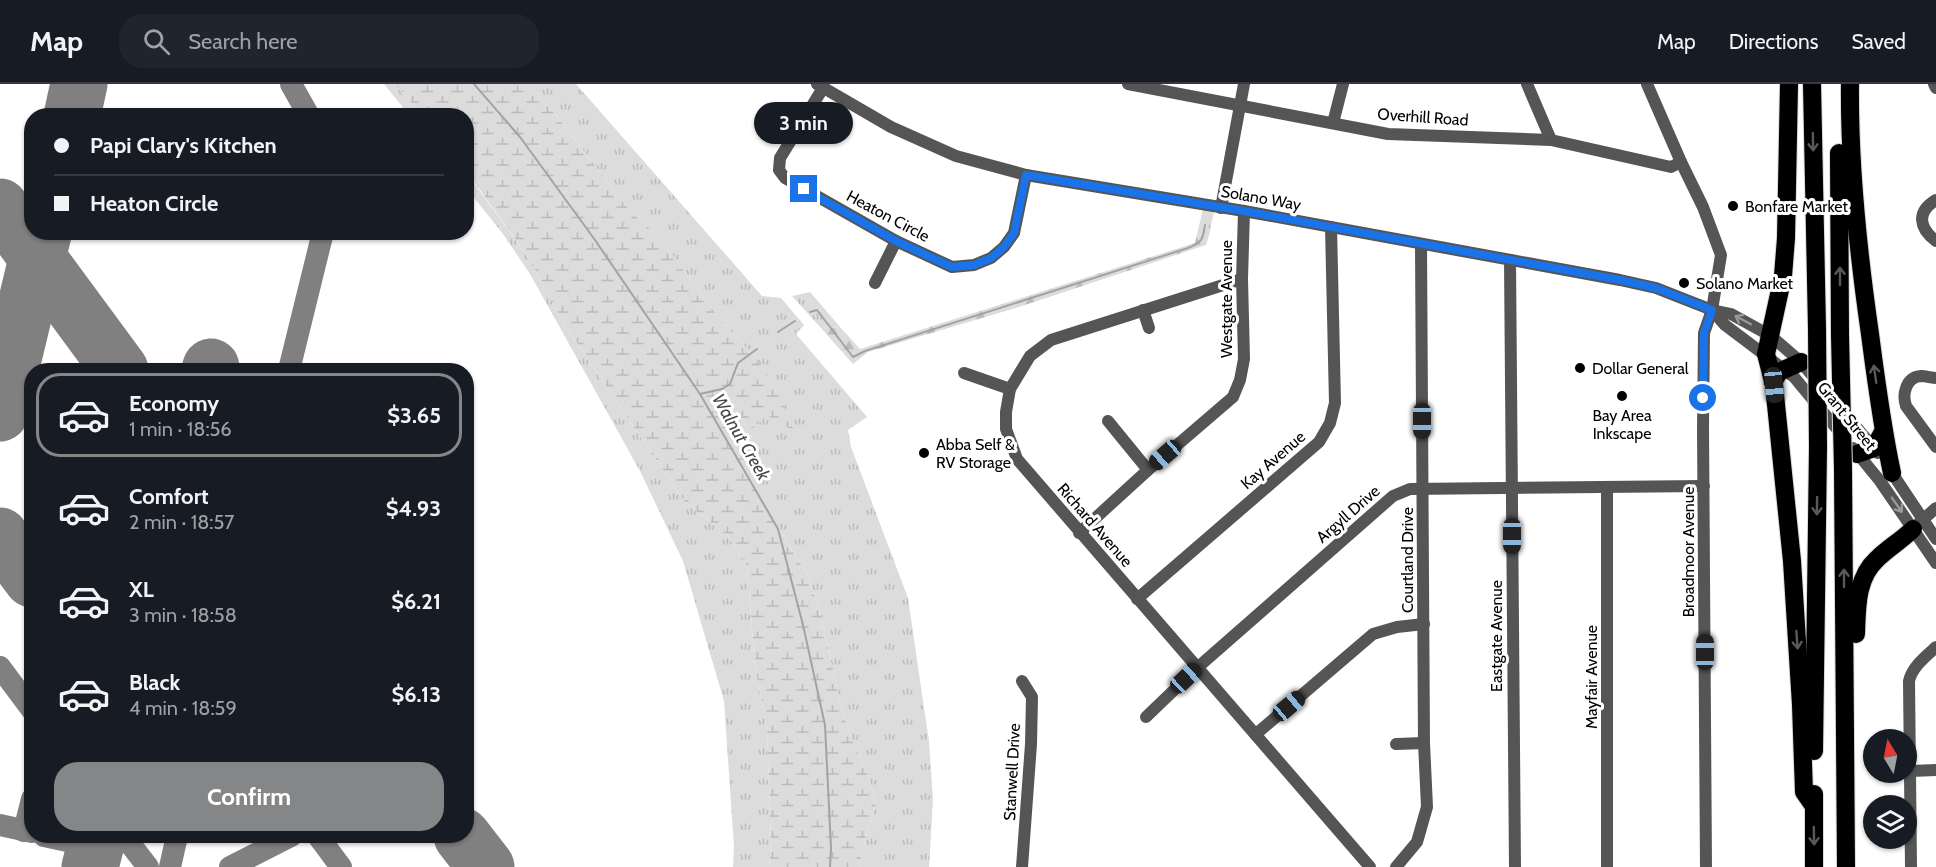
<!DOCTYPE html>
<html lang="en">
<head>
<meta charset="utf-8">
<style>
  :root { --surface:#171b24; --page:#20242c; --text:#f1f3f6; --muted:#9ea1a6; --line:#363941; --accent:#858687 }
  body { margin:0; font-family:Cabin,sans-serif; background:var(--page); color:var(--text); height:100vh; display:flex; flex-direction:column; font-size:22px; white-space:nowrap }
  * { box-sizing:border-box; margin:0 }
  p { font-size:20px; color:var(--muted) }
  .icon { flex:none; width:33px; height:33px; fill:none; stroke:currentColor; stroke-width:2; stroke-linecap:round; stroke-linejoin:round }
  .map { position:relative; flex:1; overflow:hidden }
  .drawer { position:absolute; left:24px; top:279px; width:450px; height:480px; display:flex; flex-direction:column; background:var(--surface); border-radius:24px; box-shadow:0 2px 4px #0004 }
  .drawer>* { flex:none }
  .guide { position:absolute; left:24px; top:24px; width:450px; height:132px; border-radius:24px; box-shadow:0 2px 4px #0004; display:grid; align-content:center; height:132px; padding:0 30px; background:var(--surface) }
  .needle { width:39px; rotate:350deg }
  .tools { position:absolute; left:1863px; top:645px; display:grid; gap:12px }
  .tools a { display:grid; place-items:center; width:54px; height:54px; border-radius:50%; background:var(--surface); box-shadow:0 2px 4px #0004; font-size:30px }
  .end { position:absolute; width:27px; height:27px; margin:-14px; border:8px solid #1a73e8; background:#fff; box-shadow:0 0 0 3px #fff }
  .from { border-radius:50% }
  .bubble { position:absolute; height:42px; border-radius:21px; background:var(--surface); box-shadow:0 2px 4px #0004; font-size:20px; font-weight:800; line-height:42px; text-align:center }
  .car { position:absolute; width:18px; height:36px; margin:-18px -9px; border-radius:8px; box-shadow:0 0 4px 2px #0007; background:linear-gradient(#222 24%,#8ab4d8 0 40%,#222 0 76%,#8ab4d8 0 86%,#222 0) }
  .guide b { display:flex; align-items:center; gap:21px; height:57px; font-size:22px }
  .guide b+b { border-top:2px solid var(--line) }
  .guide i { width:15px; height:15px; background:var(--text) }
  ul { padding:10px 0 0; list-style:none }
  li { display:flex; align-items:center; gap:18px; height:84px; margin:0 12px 9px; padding:0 18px; border:3px solid transparent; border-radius:24px }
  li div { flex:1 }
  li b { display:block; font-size:22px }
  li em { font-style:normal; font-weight:800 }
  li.active { border-color:var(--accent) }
  li>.icon { width:54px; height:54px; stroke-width:1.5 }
  .button { display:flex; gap:12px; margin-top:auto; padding:12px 30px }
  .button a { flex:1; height:69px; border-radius:24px; background:var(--accent); color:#fff; font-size:24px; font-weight:800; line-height:69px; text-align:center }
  header { display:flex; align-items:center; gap:36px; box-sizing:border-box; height:84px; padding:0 30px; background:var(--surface); border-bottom:2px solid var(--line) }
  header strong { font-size:28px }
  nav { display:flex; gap:33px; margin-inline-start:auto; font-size:21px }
  .search { width:420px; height:54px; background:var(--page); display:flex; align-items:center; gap:15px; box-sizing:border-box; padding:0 21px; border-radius:24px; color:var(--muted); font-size:22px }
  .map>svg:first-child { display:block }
  .grass { fill:url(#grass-tufts) }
  .forest { fill:url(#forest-firs) }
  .wetland { fill:url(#wetland-marsh) }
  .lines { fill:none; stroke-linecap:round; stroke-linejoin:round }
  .stream { stroke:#a3a3a3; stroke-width:2 }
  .taxiway { stroke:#808080; stroke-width:22 }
  .runway { stroke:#808080; stroke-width:57 }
  .highway-casing { stroke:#dbdbdb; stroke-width:20 }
  .minor { stroke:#555; stroke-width:12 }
  .highway { stroke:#000; stroke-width:18 }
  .highway-bridge-casing { stroke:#dbdbdb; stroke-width:20; stroke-linecap:butt }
  .highway-bridge { stroke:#000; stroke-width:18 }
  .oneway { stroke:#595959 }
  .oneway2 { stroke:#999 }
  .route { stroke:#1a73e8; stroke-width:8 }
  .poi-dot { fill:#000; stroke:#fff; stroke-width:2 }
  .labels { text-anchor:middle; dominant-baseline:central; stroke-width:6; stroke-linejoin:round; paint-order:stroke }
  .street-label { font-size:16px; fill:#000; stroke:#fff }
  .poi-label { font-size:16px; fill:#000; stroke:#fff; text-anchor:start }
  .water-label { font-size:18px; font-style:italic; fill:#444; stroke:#fff }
</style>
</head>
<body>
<header>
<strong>Map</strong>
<div class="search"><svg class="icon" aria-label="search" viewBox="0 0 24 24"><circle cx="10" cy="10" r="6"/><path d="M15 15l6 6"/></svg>Search here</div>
<nav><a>Map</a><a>Directions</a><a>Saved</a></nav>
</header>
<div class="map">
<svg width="1936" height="783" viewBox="0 0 1936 783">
  <defs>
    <pattern id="grass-tufts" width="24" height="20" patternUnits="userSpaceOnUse" patternTransform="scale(1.5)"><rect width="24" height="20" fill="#dcdcdc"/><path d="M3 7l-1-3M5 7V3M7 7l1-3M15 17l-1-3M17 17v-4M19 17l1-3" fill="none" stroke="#bbb"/></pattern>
    <pattern id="forest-firs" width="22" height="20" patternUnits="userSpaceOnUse" patternTransform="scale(1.5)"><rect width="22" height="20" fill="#dcdcdc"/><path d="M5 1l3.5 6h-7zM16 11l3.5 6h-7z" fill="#bbb"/></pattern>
    <pattern id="wetland-marsh" width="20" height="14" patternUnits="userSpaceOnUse" patternTransform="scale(1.5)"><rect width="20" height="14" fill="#dcdcdc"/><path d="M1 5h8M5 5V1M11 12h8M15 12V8" fill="none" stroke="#bbb"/></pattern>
  </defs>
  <rect width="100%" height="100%" fill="#fff"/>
  <g class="grass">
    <path d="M384,0h11l27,31h-13z"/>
    <path d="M528,0h48l186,212 19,2 23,27 -8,9 71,83 -19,13 3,17 57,151 21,144 4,57 -4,68h-70l8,-35 9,-27 -7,-28 -19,-42 -8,-25 -22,-98 -13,-38 -56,-91 1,-54 15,-15 26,16 -38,-73 -34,-36 -63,-85 -27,-24 -79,-102z"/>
    <path d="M466,88l60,82 40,73 118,174 44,35 19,30 8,101 12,63 4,115 -2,22h-36l1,-20 -10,-146 -41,-140 -43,-90 -110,-197 -27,-40 -36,-45z"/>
    <path d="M1204,121l11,2 -6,28 -12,-1z"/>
    <path d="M810,208l31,36 -21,-1 -28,-31z"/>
  </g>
  <path class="forest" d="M1197,150l12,1 -3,10 -184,61 -154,46 -15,12 -33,-37 21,1 19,21 335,-106z"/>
  <path class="wetland" d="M395,0h133l24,26 79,102 27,24 63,85 34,36 21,31 18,43 -27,-16 -15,14 -1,54 56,91 13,38 22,98 8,25 19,42 7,28 -9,27 -8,35h-90l2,-22 -4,-115 -12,-63 -8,-101 -19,-30 -44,-35 -118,-174 -40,-73 -59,-82 -1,-56 -44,-1z"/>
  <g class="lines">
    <g class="stream">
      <path d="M474,0l46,53 75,103 105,154 78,135 25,96 22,100 6,123 -1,19"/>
      <path d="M810,228l7,-2 36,47 12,-6 323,-103c14,-5 15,-9 17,-23"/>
      <path d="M778,248l17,-11"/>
      <path d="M700,310l22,-5 8,-5 8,-21 19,-14"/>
    </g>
    <g class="taxiway">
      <path d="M291,0l18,32"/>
      <path d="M289,286l34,-138"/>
      <path d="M0,583l32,43"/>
      <path d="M0,741l32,7"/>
      <path d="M24,747l8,-32"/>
      <path d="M44,752l51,11"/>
      <path d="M124,752l24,31"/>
      <path d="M318,752l23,31"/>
      <path d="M170,783l7,-31"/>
      <path d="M230,783l61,-31"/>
    </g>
    <g class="runway">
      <path d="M72,32l7,-32"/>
      <path d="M0,123l120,163"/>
      <path d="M210,286l1,-3"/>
      <path d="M0,329l43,-179"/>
      <path d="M0,452l32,43"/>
      <path d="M462,752l24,31"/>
      <path d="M90,783l8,-31"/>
    </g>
    <defs>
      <g id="highway">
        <path d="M1789,0l-3,154 -3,38 -17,78 8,31 18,176 9,144 3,87 9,13"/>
        <path d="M1812,0l5,245"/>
        <path d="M1850,0c-1,84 8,167 20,250 6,46 12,93 22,139"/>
        <path d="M1839,69l1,182"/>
        <path d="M1773,298l6,-10 22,-10"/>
        <path d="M1857,370l17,-6 9,-16"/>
        <path d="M1843,385l3,398"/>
        <path d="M1856,550c1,-26 0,-56 21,-75 11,-11 25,-19 36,-30"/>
        <path d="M1814,667l4,-304"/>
        <path d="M1814,710v73"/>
      </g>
    </defs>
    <use href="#highway" class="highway-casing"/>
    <g class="minor">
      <path d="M817,0l74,43 65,29 70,19 218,36 376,69 36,8 56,22 19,4 40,22 30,26 77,91"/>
      <path d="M1128,0l260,50 163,6 120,27 10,-5"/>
      <path d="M1527,0l24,56"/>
      <path d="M1647,0l34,78 22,45 18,48 -9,55 -8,23 -1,95 3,439"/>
      <path d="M1934,0l2,4"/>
      <path d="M823,4l-43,70 -1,12 6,8 111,63 56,26 22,-2 17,-7 13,-11 10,-14 12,-58"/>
      <path d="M1333,39l10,-39"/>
      <path d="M1936,116c-20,12 -17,28 0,41"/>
      <path d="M1221,124l23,-124"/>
      <path d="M1510,176l5,607"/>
      <path d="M1242,195l-191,61 -21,16 -20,33 -4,23v17l11,30 353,408"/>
      <path d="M875,199l21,-42"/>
      <path d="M1143,226l6,18"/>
      <path d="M1712,226l13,15 69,52 48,58"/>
      <path d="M964,289l46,16"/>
      <path d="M1936,294c-4,0 -10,-2 -15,-2 -15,1 -19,18 -15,30l30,41"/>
      <path d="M1108,337l40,49"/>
      <path d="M1853,364l27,33 56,82"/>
      <path d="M1888,383l48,72"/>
      <path d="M1607,403v380"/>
      <path d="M1919,439l17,-15"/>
      <path d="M1079,449l69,-63 85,-73 7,-17 4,-21 -2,-80 2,-68"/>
      <path d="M1137,515l182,-157 11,-19 5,-20 -4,-176"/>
      <path d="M1022,597l10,16 -1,47 -9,123"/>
      <path d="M1146,633l51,-49 196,-172 17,-7 294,-3"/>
      <path d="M1256,650l117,-100 24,-7 27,-3"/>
      <path d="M1396,660l28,-1"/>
      <path d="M1911,687l25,-1"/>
      <path d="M1396,783l21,-25 10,-35 -3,-64 -3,-499"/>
      <path d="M1911,783l-2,-186c3,-14 16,-24 27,-34"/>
    </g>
    <use href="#highway" class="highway"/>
    <defs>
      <g id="highway-bridge">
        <path d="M1817,245l1,118"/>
        <path d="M1840,251l3,134"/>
      </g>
    </defs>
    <use href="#highway-bridge" class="highway-bridge-casing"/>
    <use href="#highway-bridge" class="highway-bridge"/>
  </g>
  <defs><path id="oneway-shaft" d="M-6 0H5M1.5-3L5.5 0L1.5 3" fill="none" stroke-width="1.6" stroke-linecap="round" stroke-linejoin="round" transform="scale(1.5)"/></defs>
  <g class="oneway">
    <use href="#oneway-shaft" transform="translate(1813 58) rotate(89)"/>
    <use href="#oneway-shaft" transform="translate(1840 192) rotate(-90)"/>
    <use href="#oneway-shaft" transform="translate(1875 290) rotate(-98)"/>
    <use href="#oneway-shaft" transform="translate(1817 422) rotate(91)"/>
    <use href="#oneway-shaft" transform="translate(1844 494) rotate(-90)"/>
    <use href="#oneway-shaft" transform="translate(1797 556) rotate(86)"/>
    <use href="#oneway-shaft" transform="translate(1814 752) rotate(89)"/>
  </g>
  <g class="oneway2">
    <use href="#oneway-shaft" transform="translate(1743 236) rotate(-152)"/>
    <use href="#oneway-shaft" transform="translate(1897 421) rotate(55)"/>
  </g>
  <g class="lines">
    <path class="route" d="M804,105l92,52 56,26 22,-2 17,-7 13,-11 10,-14 12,-58 218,36 376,69 36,8 56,22 -8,23 -1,65"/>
  </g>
  <g class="poi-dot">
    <circle cx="1733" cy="122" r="6"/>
    <circle cx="1684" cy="199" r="6"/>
    <circle cx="1580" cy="284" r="6"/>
    <circle cx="1622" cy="312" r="6"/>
    <circle cx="924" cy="369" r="6"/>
  </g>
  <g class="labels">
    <g class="street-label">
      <text transform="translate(1423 33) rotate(4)">Overhill Road</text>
      <text transform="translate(1261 114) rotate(10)">Solano Way</text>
      <text transform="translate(888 132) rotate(28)">Heaton Circle</text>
      <text transform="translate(1226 215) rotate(-90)">Westgate Avenue</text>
      <text transform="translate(1847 332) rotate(51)">Grant Street</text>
      <text transform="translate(1273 376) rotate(-41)">Kay Avenue</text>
      <text transform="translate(1348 430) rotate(-41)">Argyll Drive</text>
      <text transform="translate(1095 441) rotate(49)">Richard Avenue</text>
      <text transform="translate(1688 468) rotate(-90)">Broadmoor Avenue</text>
      <text transform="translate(1407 476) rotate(-90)">Courtland Drive</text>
      <text transform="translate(1496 552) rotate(-90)">Eastgate Avenue</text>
      <text transform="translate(1591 593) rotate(-90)">Mayfair Avenue</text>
      <text transform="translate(1012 688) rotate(-87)">Stanwell Drive</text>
    </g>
    <g class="poi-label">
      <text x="1745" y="122">Bonfare Market</text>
      <text x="1696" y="199">Solano Market</text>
      <text x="1592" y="284">Dollar General</text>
      <text x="1622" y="331" text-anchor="middle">Bay Area<tspan x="1622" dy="18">Inkscape</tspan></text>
      <text x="936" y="360">Abba Self &amp;<tspan x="936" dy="18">RV Storage</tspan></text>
    </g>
    <g class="water-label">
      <text transform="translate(741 353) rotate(60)">Walnut Creek</text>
    </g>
  </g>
</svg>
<div class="tools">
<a><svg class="needle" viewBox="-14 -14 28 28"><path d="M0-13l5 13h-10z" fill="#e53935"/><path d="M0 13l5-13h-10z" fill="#9ea1a6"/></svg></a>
<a><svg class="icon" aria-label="layers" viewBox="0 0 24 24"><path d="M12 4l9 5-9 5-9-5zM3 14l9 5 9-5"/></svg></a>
</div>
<i class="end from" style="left:1703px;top:314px"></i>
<i class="end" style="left:804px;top:105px"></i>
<div class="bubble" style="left:754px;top:18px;width:99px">3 min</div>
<i class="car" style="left:1774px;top:301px;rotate:175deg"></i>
<i class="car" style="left:1422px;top:337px;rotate:180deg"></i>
<i class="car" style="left:1165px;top:371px;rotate:229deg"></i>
<i class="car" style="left:1512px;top:452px;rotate:180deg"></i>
<i class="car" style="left:1705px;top:568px;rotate:0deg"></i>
<i class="car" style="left:1186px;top:594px;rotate:47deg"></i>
<i class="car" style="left:1289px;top:622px;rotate:50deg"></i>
<div class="guide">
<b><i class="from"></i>Papi Clary's Kitchen</b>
<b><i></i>Heaton Circle</b>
</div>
<section class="drawer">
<ul>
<li class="active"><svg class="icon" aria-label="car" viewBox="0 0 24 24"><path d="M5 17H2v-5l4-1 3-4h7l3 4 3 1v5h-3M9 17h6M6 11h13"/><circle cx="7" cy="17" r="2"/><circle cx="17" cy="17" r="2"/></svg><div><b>Economy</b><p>1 min · 18:56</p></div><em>$3.65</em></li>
<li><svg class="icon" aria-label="car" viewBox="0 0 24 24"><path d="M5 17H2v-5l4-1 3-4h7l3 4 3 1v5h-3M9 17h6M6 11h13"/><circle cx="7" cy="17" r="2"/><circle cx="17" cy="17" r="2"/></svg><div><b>Comfort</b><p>2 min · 18:57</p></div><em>$4.93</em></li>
<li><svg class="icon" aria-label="car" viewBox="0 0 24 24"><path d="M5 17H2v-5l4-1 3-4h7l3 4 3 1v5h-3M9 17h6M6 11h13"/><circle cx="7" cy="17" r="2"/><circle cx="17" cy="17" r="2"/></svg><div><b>XL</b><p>3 min · 18:58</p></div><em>$6.21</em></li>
<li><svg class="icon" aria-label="car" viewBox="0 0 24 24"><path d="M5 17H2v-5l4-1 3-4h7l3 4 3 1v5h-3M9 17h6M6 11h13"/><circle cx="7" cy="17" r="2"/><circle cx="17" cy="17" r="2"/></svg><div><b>Black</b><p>4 min · 18:59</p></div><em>$6.13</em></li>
</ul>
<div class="button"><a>Confirm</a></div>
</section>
</div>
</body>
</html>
